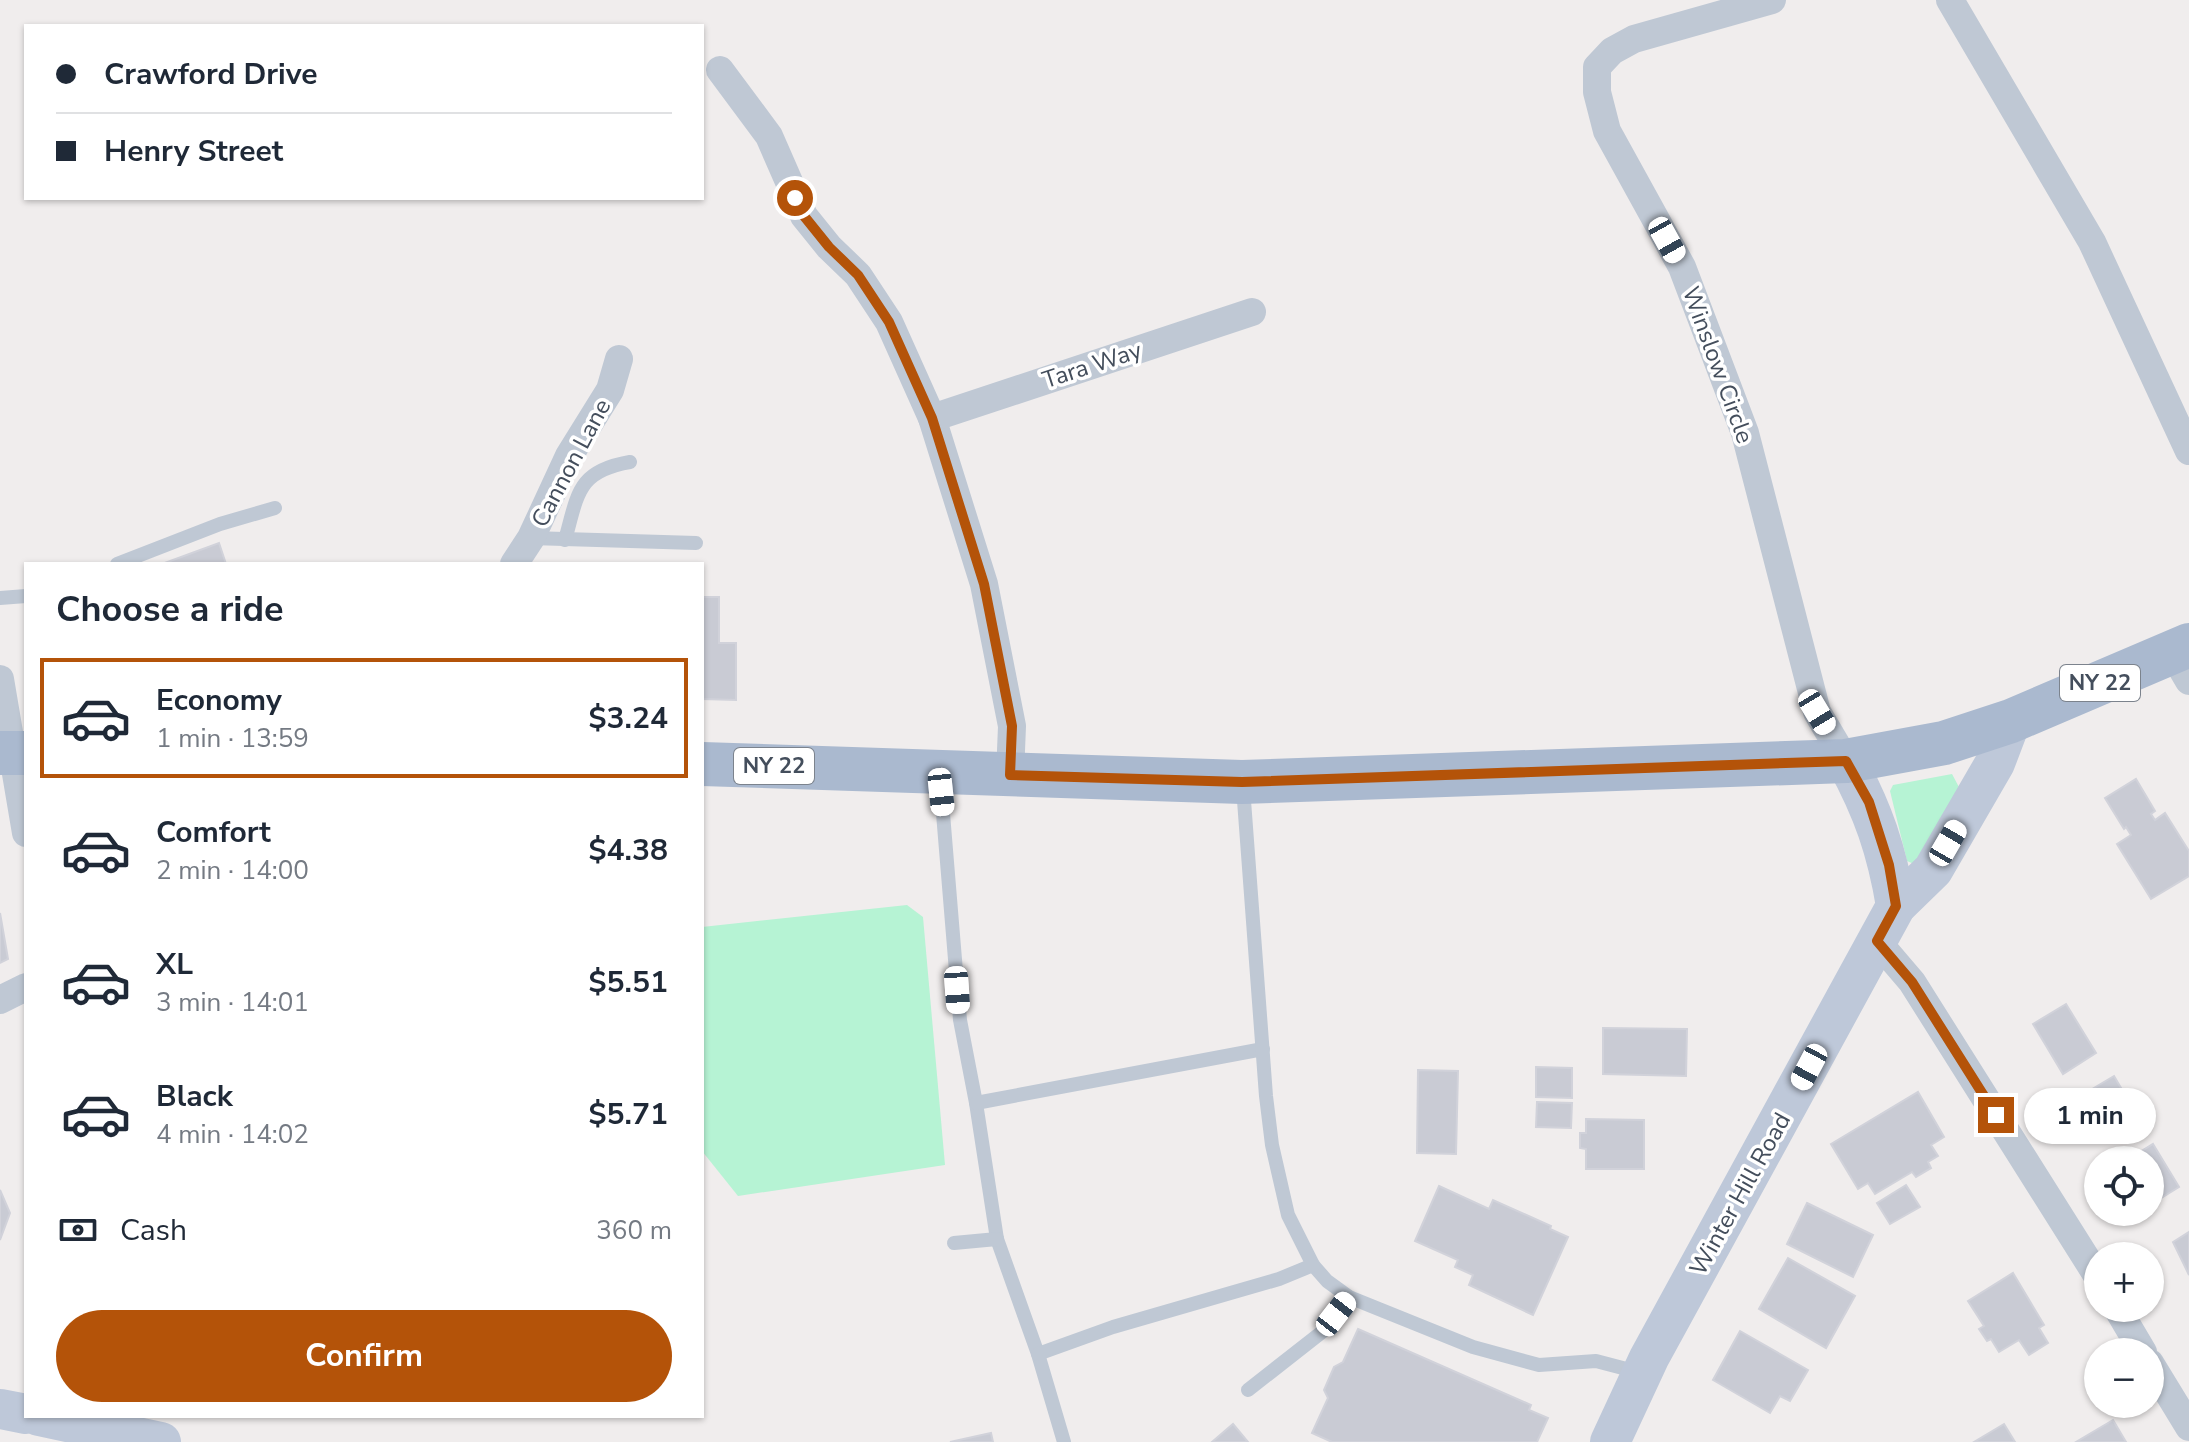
<!DOCTYPE html>
<html lang="en">
<head>
<meta charset="utf-8">
<style>
  :root { --surface:#fff; --page:#f2f2f3; --text:#1f2937; --muted:#747a83; --line:#e0e1e3; --accent:#b45309 }
  body { margin:0; font-family:"Nunito Sans",sans-serif; background:var(--page); color:var(--text); height:100vh; display:flex; flex-direction:column; font-size:30px; white-space:nowrap }
  * { box-sizing:border-box; margin:0 }
  p { font-size:26px; color:var(--muted) }
  .icon { flex:none; width:44px; height:44px; fill:none; stroke:currentColor; stroke-width:2; stroke-linecap:round; stroke-linejoin:round }
  .map { position:relative; flex:1; overflow:hidden }
  .drawer { position:absolute; left:24px; top:562px; width:680px; height:856px; display:flex; flex-direction:column; background:var(--surface); border-radius:0px; box-shadow:0 2px 6px #0004 }
  .drawer>* { flex:none }
  .hud { position:absolute; left:24px; top:24px; width:680px; height:176px; border-radius:0px; box-shadow:0 2px 6px #0004; display:grid; align-content:center; height:176px; padding:0 32px; background:var(--surface) }
  .buttons { position:absolute; left:2084px; top:1146px; display:grid; gap:16px }
  .buttons a { display:grid; place-items:center; width:80px; height:80px; border-radius:50%; background:var(--surface); box-shadow:0 2px 6px #0004; font-size:40px }
  .end { position:absolute; width:36px; height:36px; margin:-18px; border:10px solid #b45309; background:#fff; box-shadow:0 0 0 4px #fff }
  .from { border-radius:50% }
  .bubble { position:absolute; height:56px; border-radius:28px; background:var(--surface); box-shadow:0 2px 6px #0004; font-size:26px; font-weight:700; line-height:56px; text-align:center }
  .car { position:absolute; width:24px; height:48px; margin:-24px -12px; border-radius:10px; box-shadow:0 0 6px 2px #0007; background:linear-gradient(#fff 24%,#345 0 40%,#fff 0 76%,#345 0 86%,#fff 0) }
  .hud b { display:flex; align-items:center; gap:28px; height:76px; font-size:30px }
  .hud b+b { border-top:2px solid var(--line) }
  .hud i { width:20px; height:20px; background:var(--text) }
  ul { padding:0; list-style:none }
  li { display:flex; align-items:center; gap:24px; height:120px; margin:0 16px 12px; padding:0 16px; border:4px solid transparent; border-radius:0px }
  li div { flex:1 }
  li b { display:block; font-size:30px }
  li em { font-style:normal; font-weight:700 }
  li.on { border-color:var(--accent) }
  li>.icon { width:72px; height:72px; stroke-width:1.5 }
  h2 { padding:0 32px; font-size:36px; line-height:96px }
  .pay { display:flex; align-items:center; gap:20px; height:88px; padding:0 32px; font-size:30px }
  .pay p { margin-inline-start:auto }
  .cta { display:flex; gap:16px; margin-top:auto; padding:16px 32px }
  .cta a { flex:1; height:92px; border-radius:48px; background:var(--accent); color:#fff; font-size:32px; font-weight:700; line-height:92px; text-align:center }
  .map>svg:first-child { display:block }
  .green { fill:#b6f3d4 }
  .building { fill:#c9cbd4; stroke:#d1d2da; stroke-width:2 }
  .lines { fill:none; stroke-linecap:round; stroke-linejoin:round }
  .lane { stroke:#bfc8d4; stroke-width:14 }
  .street { stroke:#bfc8d4; stroke-width:28 }
  .secondary { stroke:#bec8d9; stroke-width:40 }
  .primary { stroke:#aab9cf; stroke-width:44 }
  .route { stroke:#b45309; stroke-width:10 }
  .labels { text-anchor:middle; dominant-baseline:central; stroke-width:7; stroke-linejoin:round; paint-order:stroke }
  .shield { fill:#fff; stroke:#7c838d; stroke-width:2 }
  .shield-label { font-size:22px; font-weight:bold; fill:#444e5c }
  .street-label { font-size:24px; fill:#444e5c; stroke:#fff }
</style>
</head>
<body>
<div class="map">
<svg width="2189" height="1442" viewBox="0 0 2189 1442">
  <rect width="100%" height="100%" fill="#f0eded"/>
  <g class="green">
    <path d="M1952,774l8,15 -46,75 -7,-3 -17,-70 3,-6z"/>
    <path d="M907,905l16,12 22,248 -207,31 -36,-45v-224z"/>
  </g>
  <g class="building">
    <path d="M219,543l7,21h-64z"/>
    <path d="M702,597h17v46h17v57l-34,-1z"/>
    <path d="M2136,779l19,32 -4,3 4,6 10,-7 24,38v25l-38,23 -34,-55 14,-9 -5,-8 -2,2 -19,-31z"/>
    <path d="M0,913l8,46 -8,4z"/>
    <path d="M2066,1004l30,49 -33,21 -30,-50z"/>
    <path d="M1603,1028l84,1 -1,47 -83,-2z"/>
    <path d="M1536,1067l36,1v30l-36,-1z"/>
    <path d="M1418,1070l40,1 -2,83 -39,-1z"/>
    <path d="M2114,1076l24,41 -36,22 -25,-41z"/>
    <path d="M1918,1092l26,45 -13,8 7,11 -10,6 3,6 -15,9 -4,-5 -37,22 -7,-11 -10,6 -27,-45z"/>
    <path d="M1537,1102l35,1 -1,25 -35,-1z"/>
    <path d="M1586,1119l58,1v49h-58v-20l-6,-1v-15h6z"/>
    <path d="M2153,1144l26,43 -29,18v-45h-23z"/>
    <path d="M1906,1185l14,22 -30,17 -13,-21z"/>
    <path d="M1439,1186l50,23 4,-9 58,26 -1,3 18,8 -35,78 -64,-30 4,-10 -18,-8 3,-7 -43,-19z"/>
    <path d="M0,1190l10,23 -10,27z"/>
    <path d="M1807,1203l66,32 -20,42 -66,-33z"/>
    <path d="M2189,1232v43l-16,-33z"/>
    <path d="M1788,1258l67,38 -29,52 -67,-39z"/>
    <path d="M2013,1273l31,52 -5,3 9,15 -19,12 -10,-15 -20,12 -8,-13 -4,2 -8,-12 5,-3 -16,-25z"/>
    <path d="M1358,1329l173,76 -2,5 19,8 -11,24h-205l-20,-9 16,-35 -4,-8 10,-23 9,-5z"/>
    <path d="M1740,1331l68,39 -18,31 -10,-5 -10,17 -57,-33z"/>
    <path d="M2113,1420l13,22h-50z"/>
    <path d="M1233,1424l15,18h-36z"/>
    <path d="M2004,1424l11,18h-41z"/>
    <path d="M991,1433l2,9h-43z"/>
  </g>
  <g class="lines">
    <g class="lane">
      <path d="M531,538l165,5"/>
      <path d="M565,540c13,-46 12,-69 65,-78"/>
      <path d="M117,564l103,-40 55,-16"/>
      <path d="M0,598l26,-2"/>
      <path d="M940,777l20,243 16,83 21,136 41,115 26,88"/>
      <path d="M976,1103l287,-54"/>
      <path d="M954,1243l43,-4"/>
      <path d="M1313,1265l14,16 22,16 124,50 66,18 57,-4 42,11"/>
      <path d="M1038,1354l75,-27 166,-48 34,-14 -25,-50 -16,-70 -6,-49 -23,-309"/>
      <path d="M1248,1390l74,-58 27,-35"/>
    </g>
    <g class="street">
      <path d="M1772,0l-138,39 -22,12 -15,16v25l10,39 75,136 63,166 72,279 29,49"/>
      <path d="M1950,0l142,242 97,209"/>
      <path d="M720,70l49,66 35,80 25,31 29,28 31,47 43,96 52,166 28,142 -2,49"/>
      <path d="M932,418l320,-106"/>
      <path d="M514,564l17,-26 38,-82 41,-66 9,-31"/>
      <path d="M2172,652l17,29"/>
      <path d="M0,679l26,154"/>
      <path d="M1877,941l35,41 186,295"/>
      <path d="M0,1000l26,-13"/>
      <path d="M2117,1308l26,44"/>
      <path d="M2150,1363l39,64"/>
    </g>
    <g class="secondary">
      <path d="M1846,761c27,49 41,90 50,145"/>
      <path d="M0,1409l26,5"/>
      <path d="M39,1416l122,26"/>
      <path d="M1610,1442l39,-84 247,-452 37,-36 62,-107 16,-42"/>
    </g>
    <g class="primary">
      <path d="M0,753h26"/>
      <path d="M702,764l540,18 604,-21 98,-18 67,-22 178,-76"/>
    </g>
  </g>
  <g class="lines">
    <path class="route" d="M795,198l9,18 25,31 29,28 31,47 43,96 52,166 28,142 -2,49 232,7 604,-21 23,41 20,63 7,41 -19,35 35,41 84,133"/>
  </g>
  <g class="labels">
    <g class="shield">
      <rect x="2060" y="665" width="80" height="36" rx="6"/>
      <rect x="734" y="748" width="80" height="36" rx="6"/>
    </g>
    <g class="shield-label">
      <text x="2100" y="683">NY 22</text>
      <text x="774" y="766">NY 22</text>
    </g>
    <g class="street-label">
      <text transform="translate(1092 365) rotate(-18)">Tara Way</text>
      <text transform="translate(1718 365) rotate(70)">Winslow Circle</text>
      <text transform="translate(571 463) rotate(-62)">Cannon Lane</text>
      <text transform="translate(1740 1194) rotate(-61)">Winter Hill Road</text>
    </g>
  </g>
</svg>
<div class="buttons">
<a><svg class="icon" aria-label="locate" viewBox="0 0 24 24"><circle cx="12" cy="12" r="6"/><path d="M12 2v4M12 18v4M2 12h4M18 12h4"/></svg></a>
<a>+</a>
<a>−</a>
</div>
<i class="end from" style="left:795px;top:198px"></i>
<i class="end" style="left:1996px;top:1115px"></i>
<div class="bubble" style="left:2024px;top:1088px;width:132px">1 min</div>
<i class="car" style="left:1667px;top:240px;rotate:151deg"></i>
<i class="car" style="left:1817px;top:712px;rotate:149deg"></i>
<i class="car" style="left:941px;top:792px;rotate:174deg"></i>
<i class="car" style="left:1948px;top:843px;rotate:30deg"></i>
<i class="car" style="left:957px;top:990px;rotate:176deg"></i>
<i class="car" style="left:1809px;top:1067px;rotate:208deg"></i>
<i class="car" style="left:1336px;top:1314px;rotate:38deg"></i>
<div class="hud">
<b><i class="from"></i>Crawford Drive</b>
<b><i></i>Henry Street</b>
</div>
<section class="drawer">
<h2>Choose a ride</h2>
<ul>
<li class="on"><svg class="icon" aria-label="car" viewBox="0 0 24 24"><path d="M5 17H2v-5l4-1 3-4h7l3 4 3 1v5h-3M9 17h6M6 11h13"/><circle cx="7" cy="17" r="2"/><circle cx="17" cy="17" r="2"/></svg><div><b>Economy</b><p>1 min · 13:59</p></div><em>$3.24</em></li>
<li><svg class="icon" aria-label="car" viewBox="0 0 24 24"><path d="M5 17H2v-5l4-1 3-4h7l3 4 3 1v5h-3M9 17h6M6 11h13"/><circle cx="7" cy="17" r="2"/><circle cx="17" cy="17" r="2"/></svg><div><b>Comfort</b><p>2 min · 14:00</p></div><em>$4.38</em></li>
<li><svg class="icon" aria-label="car" viewBox="0 0 24 24"><path d="M5 17H2v-5l4-1 3-4h7l3 4 3 1v5h-3M9 17h6M6 11h13"/><circle cx="7" cy="17" r="2"/><circle cx="17" cy="17" r="2"/></svg><div><b>XL</b><p>3 min · 14:01</p></div><em>$5.51</em></li>
<li><svg class="icon" aria-label="car" viewBox="0 0 24 24"><path d="M5 17H2v-5l4-1 3-4h7l3 4 3 1v5h-3M9 17h6M6 11h13"/><circle cx="7" cy="17" r="2"/><circle cx="17" cy="17" r="2"/></svg><div><b>Black</b><p>4 min · 14:02</p></div><em>$5.71</em></li>
</ul>
<div class="pay"><svg class="icon" aria-label="cash" viewBox="0 0 24 24"><path d="M3 7h18v10H3z"/><circle cx="12" cy="12" r="2"/></svg>Cash<p>360 m</p></div>
<div class="cta"><a>Confirm</a></div>
</section>
</div>
</body>
</html>
